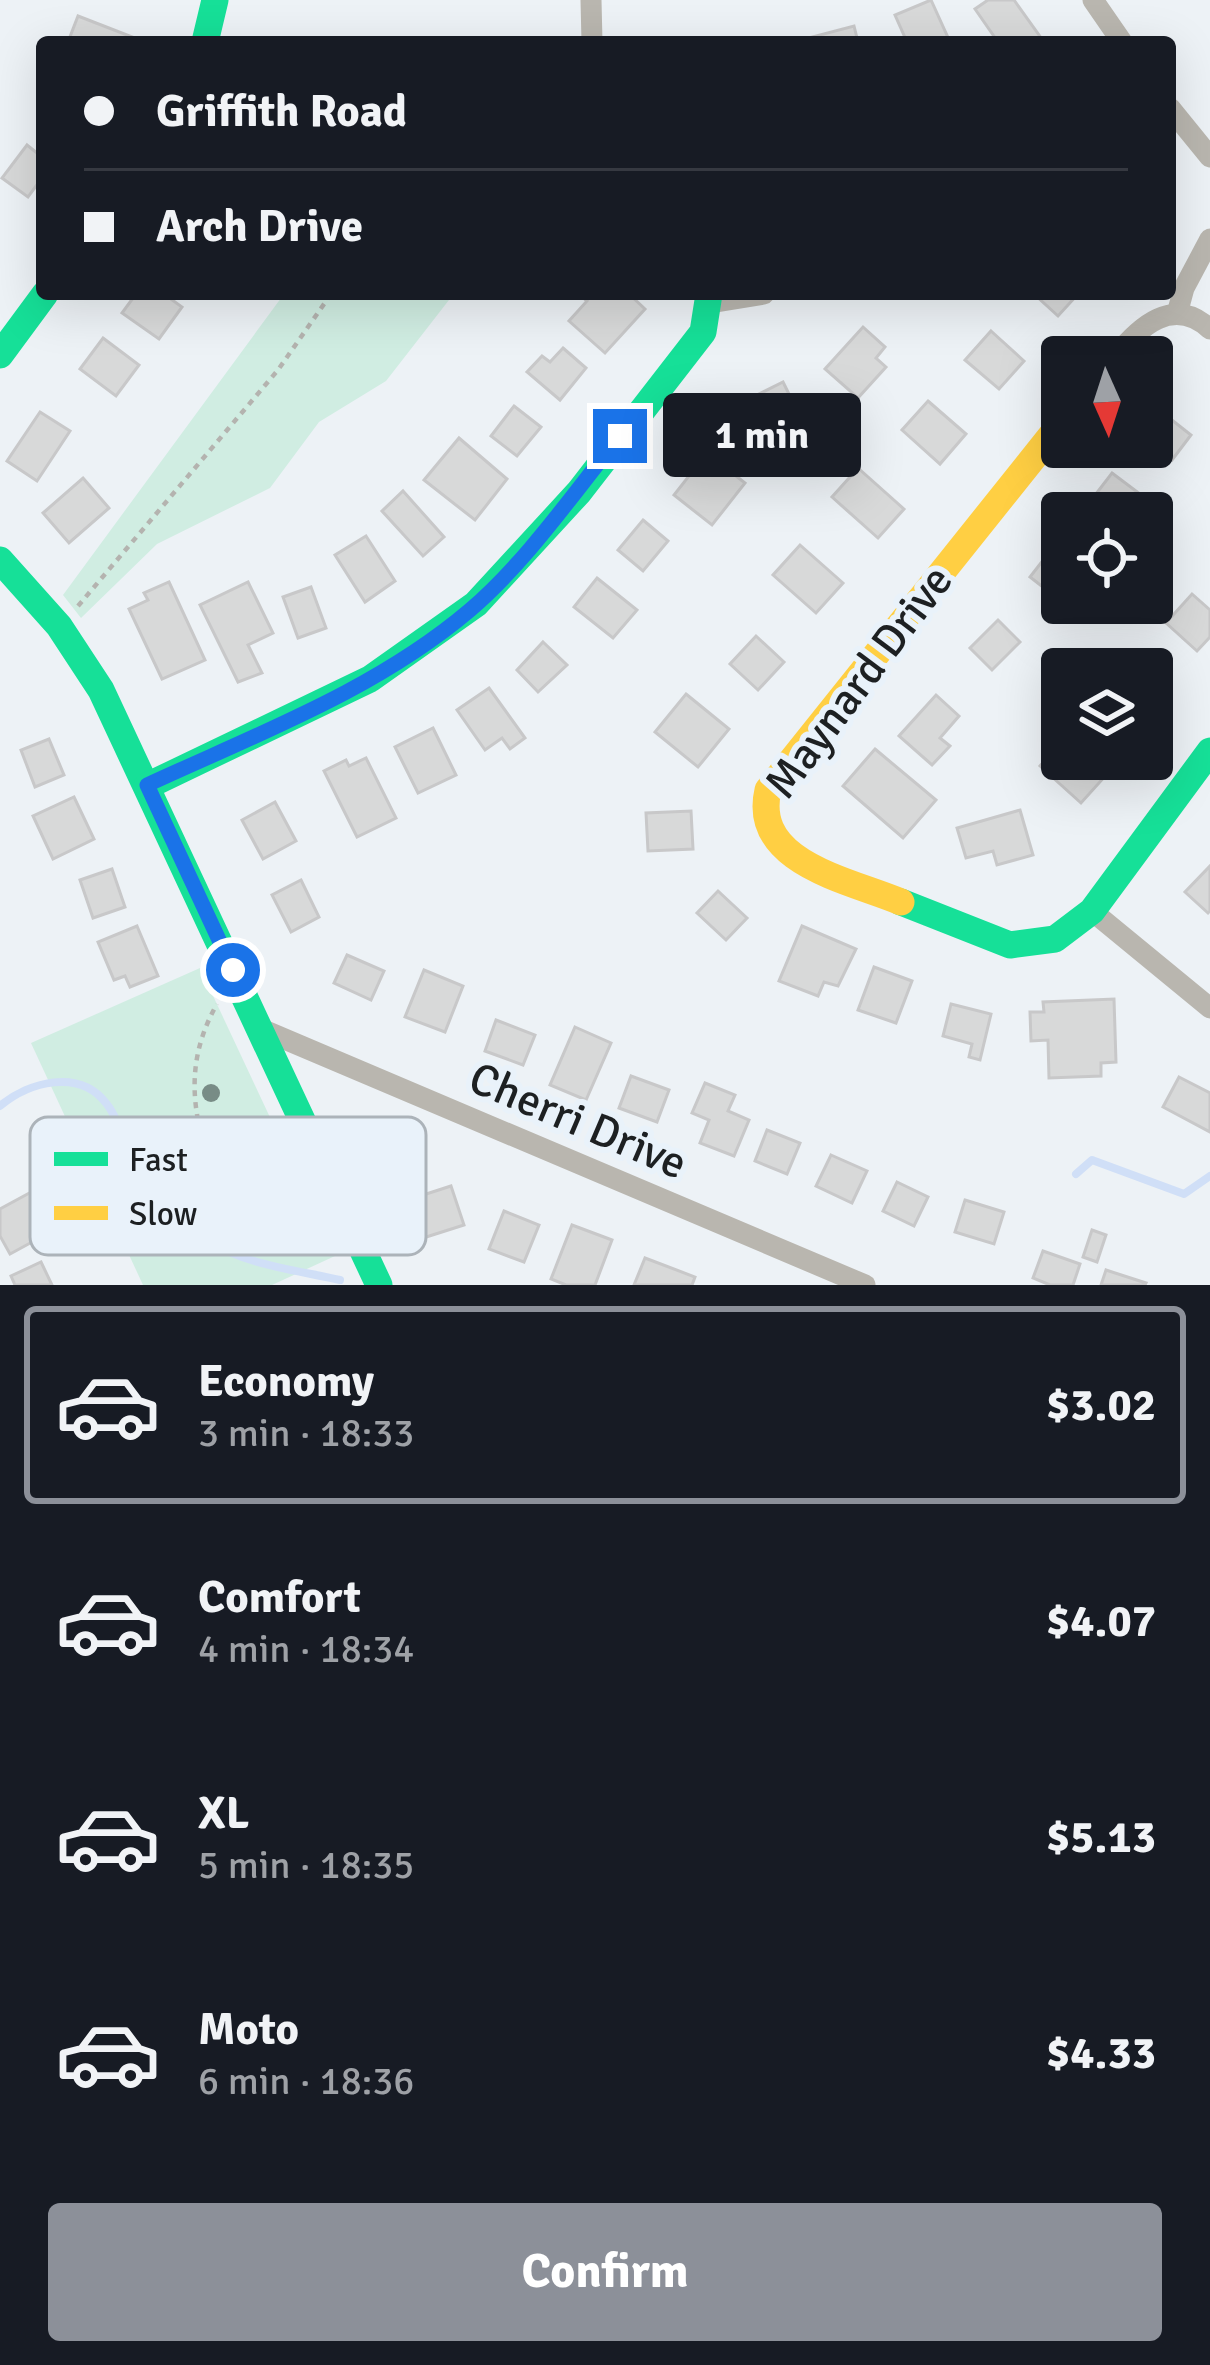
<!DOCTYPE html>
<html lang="en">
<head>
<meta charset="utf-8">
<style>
  :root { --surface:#171b24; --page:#242831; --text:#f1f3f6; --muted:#9ea1a6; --line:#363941; --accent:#8c9099 }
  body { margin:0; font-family:Signika,sans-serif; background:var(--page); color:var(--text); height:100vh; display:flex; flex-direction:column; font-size:45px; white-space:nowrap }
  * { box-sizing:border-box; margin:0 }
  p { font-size:39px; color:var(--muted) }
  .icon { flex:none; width:66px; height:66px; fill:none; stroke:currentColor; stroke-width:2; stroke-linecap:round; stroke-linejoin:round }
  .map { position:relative; height:1285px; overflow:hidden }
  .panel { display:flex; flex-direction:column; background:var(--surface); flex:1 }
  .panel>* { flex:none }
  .hud { position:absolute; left:36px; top:36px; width:1140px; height:264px; border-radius:12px; box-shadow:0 12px 48px #0002; display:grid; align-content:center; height:264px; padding:0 48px; background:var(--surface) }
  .needle { width:78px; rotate:177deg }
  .fabs { position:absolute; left:1041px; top:336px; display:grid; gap:24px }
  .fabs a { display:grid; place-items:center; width:132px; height:132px; border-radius:12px; background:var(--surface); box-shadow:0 12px 48px #0002; font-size:60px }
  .end { position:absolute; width:54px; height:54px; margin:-27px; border:15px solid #1a73e8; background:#fff; box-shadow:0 0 0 6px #fff }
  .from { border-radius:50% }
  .bubble { position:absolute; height:84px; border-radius:12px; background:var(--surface); box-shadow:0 12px 48px #0002; font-size:39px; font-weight:700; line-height:84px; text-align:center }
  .hud b { display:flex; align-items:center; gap:42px; height:114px; font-size:45px }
  .hud b+b { border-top:3px solid var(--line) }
  .hud i { width:30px; height:30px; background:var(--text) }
  ul { padding:21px 0 0; list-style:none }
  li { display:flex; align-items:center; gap:36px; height:198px; margin:0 24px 18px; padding:0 24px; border:6px solid transparent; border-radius:12px }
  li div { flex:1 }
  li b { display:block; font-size:45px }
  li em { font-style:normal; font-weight:700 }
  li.on { border-color:var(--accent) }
  li>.icon { width:108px; height:108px; stroke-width:1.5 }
  .action { display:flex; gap:24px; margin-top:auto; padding:24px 48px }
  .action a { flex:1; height:138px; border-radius:12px; background:var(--accent); color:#fff; font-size:48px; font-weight:700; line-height:138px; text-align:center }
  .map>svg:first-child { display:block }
  .green { fill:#d0ede2 }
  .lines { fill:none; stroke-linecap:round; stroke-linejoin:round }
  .stream { stroke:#d0dff7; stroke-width:8 }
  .building { fill:#d8d9d9; stroke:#c8c8c9; stroke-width:3 }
  .path { stroke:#b4b3af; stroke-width:4.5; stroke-dasharray:6 6; stroke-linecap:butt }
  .street { stroke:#b9b6af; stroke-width:21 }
  .fast { stroke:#16e098; stroke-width:27 }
  .slow { stroke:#ffcf43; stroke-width:27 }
  .tree { fill:#788c86 }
  .route { stroke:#1a73e8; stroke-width:15 }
  .labels { text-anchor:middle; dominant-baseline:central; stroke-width:12; stroke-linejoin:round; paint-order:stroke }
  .street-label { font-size:45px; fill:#1d2022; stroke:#e9f2fa }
  .key { fill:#e9f2fa; stroke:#acb3b9; stroke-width:3 }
  .key-label { font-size:33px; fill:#1d2022 }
</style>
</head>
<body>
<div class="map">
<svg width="1210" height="1285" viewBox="0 0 1210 1285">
  <rect width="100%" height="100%" fill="#edf2f6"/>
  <g class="green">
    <path d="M284,294h162l3,6 -63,81 -67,41 -49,66 -113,56 -76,74 -18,-23z"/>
    <path d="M200,968l135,288 -63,29h-129l-112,-242z"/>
  </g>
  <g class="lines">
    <g class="stream">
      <path d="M0,1106c29,-24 79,-38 106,-3 17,21 19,53 35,75 16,22 44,48 67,63 38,24 88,29 132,39"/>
      <path d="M1076,1174l16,-14 92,34 26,-18"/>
    </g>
  </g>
  <g class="building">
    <path d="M931,0l19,42h-27l-2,-4 -14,4 -12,-27z"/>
    <path d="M988,0h26l30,42h-46l-23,-33z"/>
    <path d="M78,16l57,22 -2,4h-65z"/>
    <path d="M854,26l4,16h-45l-1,-5z"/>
    <path d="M27,145l15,12v21l-14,19 -26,-19z"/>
    <path d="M136,294h28l18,13 -23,32 -37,-26z"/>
    <path d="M579,294h50l16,15 -40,44 -36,-32 18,-20z"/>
    <path d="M1034,294h44l-20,22z"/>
    <path d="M863,327l22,20 -9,11 10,9 -28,31 -33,-29z"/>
    <path d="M991,331l33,30 -25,28 -34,-29z"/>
    <path d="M103,338l36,27 -23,31 -36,-27z"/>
    <path d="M563,348l23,20 -26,32 -33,-28 15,-16 8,6z"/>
    <path d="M783,382l15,30 -58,31 -15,-32z"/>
    <path d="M928,401l38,33 -26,30 -38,-34z"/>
    <path d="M514,406l27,21 -24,29 -26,-20z"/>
    <path d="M40,412l30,19 -33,50 -30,-20z"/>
    <path d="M1163,413l28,22 -19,25 -20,-16v-18z"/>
    <path d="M459,438l48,41 -32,41 -51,-40z"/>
    <path d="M707,453l38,30 -33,42 -38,-30z"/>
    <path d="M858,468l46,41 -26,29 -46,-41z"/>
    <path d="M1112,473l28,21 -14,19h-23l-14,-10z"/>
    <path d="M83,478l26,30 -40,35 -26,-30z"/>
    <path d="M403,491l41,46 -21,19 -41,-45z"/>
    <path d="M643,520l25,21 -25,30 -25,-21z"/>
    <path d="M366,536l29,45 -30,21 -30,-47z"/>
    <path d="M800,545l43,38 -27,30 -43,-38z"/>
    <path d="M1054,546l8,6v39l-5,7 -27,-21z"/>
    <path d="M597,578l40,32 -24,28 -39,-31z"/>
    <path d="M169,582l36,78 -43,19 -33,-70 19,-9 -4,-7z"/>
    <path d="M248,582l25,51 -25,12 14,28 -24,9 -38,-77z"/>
    <path d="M311,587l15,41 -28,10 -15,-41z"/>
    <path d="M1192,594l18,16v27l-13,14 -31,-28z"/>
    <path d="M998,620l22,22 -28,28 -22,-22z"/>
    <path d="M756,636l28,26 -26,28 -28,-26z"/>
    <path d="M543,642l24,23 -29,27 -21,-22z"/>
    <path d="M489,688l36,50 -15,11 -8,-11 -17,12 -28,-40z"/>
    <path d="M686,694l43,35 -31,38 -43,-35z"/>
    <path d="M936,695l23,21 -19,22 10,8 -18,19 -33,-29z"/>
    <path d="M433,728l23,47 -38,18 -23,-46z"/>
    <path d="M49,739l15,36 -29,12 -14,-37z"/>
    <path d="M1062,741v18h30l16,14 -27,30 -41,-37z"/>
    <path d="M875,749l61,51 -33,38 -60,-52z"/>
    <path d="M366,758l30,60 -39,19 -33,-66 22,-11 3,6z"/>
    <path d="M74,797l20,42 -41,20 -20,-43z"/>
    <path d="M275,802l21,39 -33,18 -21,-39z"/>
    <path d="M1020,810l13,45 -36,10 -4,-14 -27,7 -9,-30z"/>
    <path d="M691,811l2,38 -45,2 -2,-38z"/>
    <path d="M1210,866v45l-2,2 -23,-21z"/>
    <path d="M112,869l13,38 -32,11 -13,-38z"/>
    <path d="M301,880l18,37 -28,15 -19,-37z"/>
    <path d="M718,891l29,27 -21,22 -29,-27z"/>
    <path d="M137,926l21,50 -28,11 -5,-11 -11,4 -16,-38z"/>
    <path d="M802,926l54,23 -18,37 -14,-4 -6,14 -39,-15z"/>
    <path d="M347,955l37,16 -13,29 -37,-17z"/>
    <path d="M874,967l38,14 -16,42 -38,-13z"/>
    <path d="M424,970l39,16 -18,46 -40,-15z"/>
    <path d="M1114,999l2,63 -15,1v13l-52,2 -1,-38 -17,1 -1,-29h14l-1,-10z"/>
    <path d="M951,1004l40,10 -11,46 -11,-3 3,-13 -29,-8z"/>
    <path d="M496,1020l39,15 -12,30 -38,-14z"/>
    <path d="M575,1027l36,16 -25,57 -36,-15z"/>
    <path d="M631,1076l38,14 -12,32 -38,-14z"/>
    <path d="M1179,1077l31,16v39l-47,-25z"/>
    <path d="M705,1083l30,12 -7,16 21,9 -15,36 -34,-13 9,-23 -17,-7z"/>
    <path d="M767,1130l33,13 -13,31 -32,-13z"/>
    <path d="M831,1155l36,16 -15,32 -36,-17z"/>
    <path d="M897,1182l31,15 -14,29 -31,-15z"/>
    <path d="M46,1184l21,39 -57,31 -10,-18v-27z"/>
    <path d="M451,1186l13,39 -41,13 -7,-24 9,-3 -5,-15z"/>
    <path d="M965,1200l39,12 -10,32 -39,-12z"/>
    <path d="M504,1211l35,14 -15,37 -35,-13z"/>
    <path d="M572,1225l40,15 -17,45h-29l-15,-6z"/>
    <path d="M1092,1230l14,5 -9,27 -14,-5z"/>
    <path d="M1043,1251l37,13 -7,21h-23l-17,-7z"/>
    <path d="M645,1258l50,19 -3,8h-58z"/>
    <path d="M41,1262l11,23h-37l-4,-9z"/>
    <path d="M1106,1270l40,13 -1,2h-44z"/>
  </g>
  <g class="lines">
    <g class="path">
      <path d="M78,606l200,-236 53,-76"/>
      <path d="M198,1120c-8,-42 -2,-79 19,-116"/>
    </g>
    <g class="street">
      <path d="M591,0l1,42"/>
      <path d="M1093,0l29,42"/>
      <path d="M1170,108l40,49"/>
      <path d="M710,303l54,-9"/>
      <path d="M1177,314l7,-26 26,-49"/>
      <path d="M1115,357c24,-30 58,-62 95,-28"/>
      <path d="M1092,911l118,97"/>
      <path d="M261,1029l604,256"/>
    </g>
    <g class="fast">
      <path d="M205,42l10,-42"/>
      <path d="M0,355l45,-61"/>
      <path d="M0,560l59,66 42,64 278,595"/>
      <path d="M147,786l223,-107 106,-75 103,-112 124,-160 6,-38"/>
      <path d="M901,902l109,43 45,-6 37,-28 118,-160"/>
    </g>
    <path class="slow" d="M901,902c-52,-22 -150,-39 -133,-112l294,-368"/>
  </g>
  <circle class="tree" cx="211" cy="1093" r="9"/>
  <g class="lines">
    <path class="route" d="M233,970l-86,-185c110,-51 229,-95 323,-175 57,-49 102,-115 150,-174"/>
  </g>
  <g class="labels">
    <g class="street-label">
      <text transform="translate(859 682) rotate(-53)">Maynard Drive</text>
      <text transform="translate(578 1121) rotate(23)">Cherri Drive</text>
    </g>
  </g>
  <rect x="30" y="1117" width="396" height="138" rx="18" class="key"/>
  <rect x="54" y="1152" width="54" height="14" fill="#16e098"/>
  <rect x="54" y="1206" width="54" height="14" fill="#ffcf43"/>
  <g class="key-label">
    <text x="129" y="1171">Fast</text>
    <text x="129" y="1225">Slow</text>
  </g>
</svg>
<div class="fabs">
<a><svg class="needle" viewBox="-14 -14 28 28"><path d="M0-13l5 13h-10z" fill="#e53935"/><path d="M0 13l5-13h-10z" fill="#9ea1a6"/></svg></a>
<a><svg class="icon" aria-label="locate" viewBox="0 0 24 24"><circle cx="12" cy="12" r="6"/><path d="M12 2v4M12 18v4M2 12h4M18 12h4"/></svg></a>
<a><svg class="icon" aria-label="layers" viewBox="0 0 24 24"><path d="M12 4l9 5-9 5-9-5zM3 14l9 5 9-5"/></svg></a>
</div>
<i class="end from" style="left:233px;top:970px"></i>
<i class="end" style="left:620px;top:436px"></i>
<div class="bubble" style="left:663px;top:393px;width:198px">1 min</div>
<div class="hud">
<b><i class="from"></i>Griffith Road</b>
<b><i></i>Arch Drive</b>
</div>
</div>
<section class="panel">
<ul>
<li class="on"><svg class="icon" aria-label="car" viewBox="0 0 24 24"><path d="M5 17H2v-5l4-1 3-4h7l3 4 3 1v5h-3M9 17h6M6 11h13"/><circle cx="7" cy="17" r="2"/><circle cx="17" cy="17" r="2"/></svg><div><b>Economy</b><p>3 min · 18:33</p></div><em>$3.02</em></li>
<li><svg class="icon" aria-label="car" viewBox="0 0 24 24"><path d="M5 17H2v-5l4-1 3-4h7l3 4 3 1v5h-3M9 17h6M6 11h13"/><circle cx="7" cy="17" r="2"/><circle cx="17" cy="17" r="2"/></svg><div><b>Comfort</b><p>4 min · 18:34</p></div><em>$4.07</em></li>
<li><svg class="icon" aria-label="car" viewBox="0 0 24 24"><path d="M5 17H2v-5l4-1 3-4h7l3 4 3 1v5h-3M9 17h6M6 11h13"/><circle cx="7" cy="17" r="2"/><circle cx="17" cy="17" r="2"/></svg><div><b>XL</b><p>5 min · 18:35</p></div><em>$5.13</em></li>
<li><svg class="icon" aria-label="car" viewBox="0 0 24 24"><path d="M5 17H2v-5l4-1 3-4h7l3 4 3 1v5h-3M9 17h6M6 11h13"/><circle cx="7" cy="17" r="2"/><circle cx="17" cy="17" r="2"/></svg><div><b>Moto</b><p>6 min · 18:36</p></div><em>$4.33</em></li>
</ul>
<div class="action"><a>Confirm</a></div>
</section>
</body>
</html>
